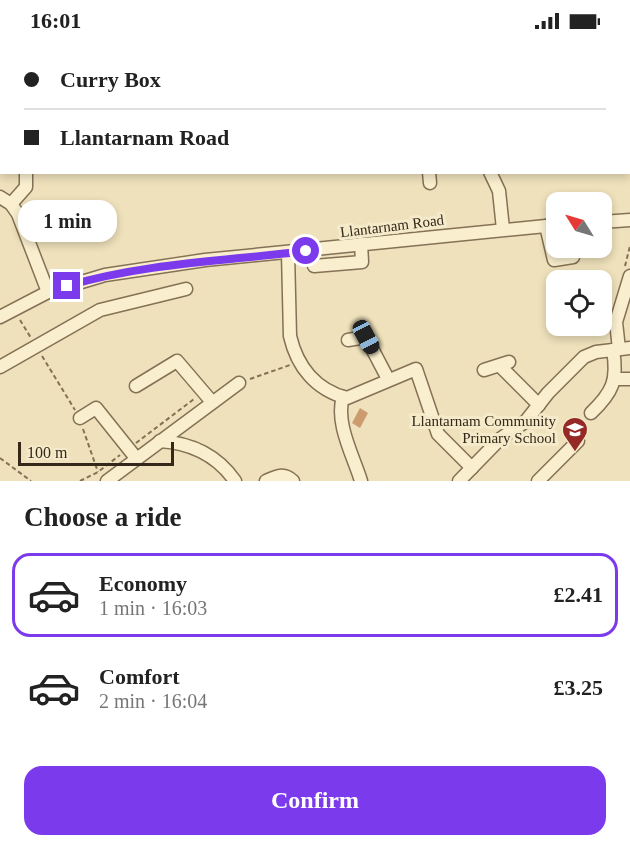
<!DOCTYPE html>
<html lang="en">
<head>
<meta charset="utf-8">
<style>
  :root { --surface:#fff; --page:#f2f2f2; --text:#222; --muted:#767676; --line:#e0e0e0; --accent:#7c3aed }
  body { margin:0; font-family:"Times New Roman",serif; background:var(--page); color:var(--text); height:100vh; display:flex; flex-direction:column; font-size:22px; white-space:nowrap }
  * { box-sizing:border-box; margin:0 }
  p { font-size:20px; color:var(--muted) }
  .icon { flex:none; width:33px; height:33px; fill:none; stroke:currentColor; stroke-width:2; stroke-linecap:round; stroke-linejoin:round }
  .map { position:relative; height:439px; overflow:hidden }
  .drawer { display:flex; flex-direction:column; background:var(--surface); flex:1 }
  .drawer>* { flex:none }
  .guide { position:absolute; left:0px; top:0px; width:630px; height:132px; box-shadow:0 3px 9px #0003; display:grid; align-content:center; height:132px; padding:0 24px; background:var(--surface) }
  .needle { width:39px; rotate:307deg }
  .controls { position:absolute; left:546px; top:150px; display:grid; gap:12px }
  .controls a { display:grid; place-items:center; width:66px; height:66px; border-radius:12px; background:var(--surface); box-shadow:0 3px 9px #0003; font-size:30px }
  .scale { position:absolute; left:18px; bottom:15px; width:156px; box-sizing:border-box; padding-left:6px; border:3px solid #33281a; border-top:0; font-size:16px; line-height:21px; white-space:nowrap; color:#33281a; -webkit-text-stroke:4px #f5ebca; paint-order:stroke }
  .end { position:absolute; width:27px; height:27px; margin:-14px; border:8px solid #7c3aed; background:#fff; box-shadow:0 0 0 3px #fff }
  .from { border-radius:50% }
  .bubble { position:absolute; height:42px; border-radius:18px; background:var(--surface); box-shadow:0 3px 9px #0003; font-size:20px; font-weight:700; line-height:42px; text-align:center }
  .car { position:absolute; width:18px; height:36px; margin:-18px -9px; border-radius:8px; box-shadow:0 0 4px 2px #0007; background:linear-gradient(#222 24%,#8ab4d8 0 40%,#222 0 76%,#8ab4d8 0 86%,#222 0) }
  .guide b { display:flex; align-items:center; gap:21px; height:57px; font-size:22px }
  .guide b+b { border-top:2px solid var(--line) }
  .guide i { width:15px; height:15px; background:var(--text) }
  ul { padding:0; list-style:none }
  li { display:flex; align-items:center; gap:18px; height:84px; margin:0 12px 9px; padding:0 12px; border:3px solid transparent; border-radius:18px }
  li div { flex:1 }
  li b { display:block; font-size:22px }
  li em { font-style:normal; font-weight:700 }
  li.current { border-color:var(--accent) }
  li>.icon { width:54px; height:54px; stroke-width:1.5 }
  h2 { padding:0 24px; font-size:27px; line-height:72px }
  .primary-button { display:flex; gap:12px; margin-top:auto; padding:12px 24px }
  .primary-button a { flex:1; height:69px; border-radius:18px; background:var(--accent); color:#fff; font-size:24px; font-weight:700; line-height:69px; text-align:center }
  .status { display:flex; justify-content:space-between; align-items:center; height:42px; padding:0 30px; background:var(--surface); direction:ltr }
  .status svg { height:16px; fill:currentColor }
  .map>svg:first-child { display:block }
  .building { fill:#cd9b70 }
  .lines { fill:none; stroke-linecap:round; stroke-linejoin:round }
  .minor-casing { stroke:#857155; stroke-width:15 }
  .path { stroke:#857155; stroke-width:2; stroke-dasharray:4.5 3; stroke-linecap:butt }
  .minor { stroke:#f9eece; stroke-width:12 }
  .rail { stroke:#33281a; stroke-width:3; stroke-dasharray:10 10; stroke-linecap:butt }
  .route { stroke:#7c3aed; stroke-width:8 }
  .labels { text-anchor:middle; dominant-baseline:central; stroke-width:6; stroke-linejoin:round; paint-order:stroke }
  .street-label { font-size:15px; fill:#33281a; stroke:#f5ebca }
  .poi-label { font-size:15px; fill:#33281a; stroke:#f5ebca; text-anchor:end }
</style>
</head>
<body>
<div class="status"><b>16:01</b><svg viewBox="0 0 49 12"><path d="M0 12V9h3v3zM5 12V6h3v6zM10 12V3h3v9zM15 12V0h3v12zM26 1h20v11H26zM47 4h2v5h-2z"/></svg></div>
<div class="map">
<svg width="630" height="439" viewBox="0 0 630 439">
  <rect width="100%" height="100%" fill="#eee1bb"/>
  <path class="building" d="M360,366l8,5 -8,15 -8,-5z"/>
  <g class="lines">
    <defs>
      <g id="minor">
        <path d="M285,2l5,-2"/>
        <path d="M0,91l2,-1"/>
        <path d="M429,130l1,11"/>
        <path d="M490,130l9,19 4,38"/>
        <path d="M0,155l11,7 7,10 30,78"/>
        <path d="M11,162l15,-17v-15"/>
        <path d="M602,180l28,-2"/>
        <path d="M546,184l8,34 19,-3"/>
        <path d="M288,211l2,83c7,31 26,54 57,62l69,-29 22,65 34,34"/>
        <path d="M314,224l48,-4 -1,-18"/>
        <path d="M0,275l48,-25 57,-17 100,-15 351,-35"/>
        <path d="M348,298l18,-3 22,42"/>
        <path d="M619,307l-3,-27 14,-46"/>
        <path d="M500,324l39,39"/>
        <path d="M0,325l100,-57 86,-21"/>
        <path d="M484,328l25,-8"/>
        <path d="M615,337h15"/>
        <path d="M136,344l41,-25 35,41"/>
        <path d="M343,355c-8,26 10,58 18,84"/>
        <path d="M591,371c22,-21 27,-33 22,-63"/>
        <path d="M80,376l16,-10 40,50"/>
        <path d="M160,399c31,2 57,14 75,40"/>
        <path d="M107,439l132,-98"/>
        <path d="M266,439c11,-5 18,-9 27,0"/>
        <path d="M459,439l41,-42 26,-18 22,-28 36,-36 12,-5 34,-4"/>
        <path d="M538,439l40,-40"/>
      </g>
    </defs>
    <use href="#minor" class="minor-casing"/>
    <g class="path">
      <path d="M625,224l5,-20"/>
      <path d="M20,278l11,18"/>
      <path d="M42,314l33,54"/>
      <path d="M250,337l40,-14"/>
      <path d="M83,387l15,43"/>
      <path d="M136,401l58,-44"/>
      <path d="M0,416l31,23"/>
      <path d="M80,439l18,-9 22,-17"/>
    </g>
    <use href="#minor" class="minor"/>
    <path class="rail" d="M0,1l60,-1"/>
  </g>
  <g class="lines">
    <path class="route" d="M67,244c78,-23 159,-25 239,-35"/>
  </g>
  <defs>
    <symbol id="school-pin" viewBox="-11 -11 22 30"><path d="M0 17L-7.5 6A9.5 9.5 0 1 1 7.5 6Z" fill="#942925" stroke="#f5ebca"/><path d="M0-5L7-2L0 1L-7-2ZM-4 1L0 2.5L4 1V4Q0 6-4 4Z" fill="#fff"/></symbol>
  </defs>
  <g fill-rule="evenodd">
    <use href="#school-pin" x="560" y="373" width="30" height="40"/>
  </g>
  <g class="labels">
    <g class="street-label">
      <text transform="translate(392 184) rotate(-7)">Llantarnam Road</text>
    </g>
    <g class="poi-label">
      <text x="556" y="379">Llantarnam Community<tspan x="556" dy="17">Primary School</tspan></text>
    </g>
  </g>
</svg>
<div class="controls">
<a><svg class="needle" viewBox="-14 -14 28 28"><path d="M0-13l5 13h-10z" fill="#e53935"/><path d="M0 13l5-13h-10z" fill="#767676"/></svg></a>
<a><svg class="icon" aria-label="locate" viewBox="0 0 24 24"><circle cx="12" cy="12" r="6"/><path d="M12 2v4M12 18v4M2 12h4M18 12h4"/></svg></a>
</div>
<div class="scale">100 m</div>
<i class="end from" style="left:306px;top:209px"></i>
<i class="end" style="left:67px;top:244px"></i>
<div class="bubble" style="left:18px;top:158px;width:99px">1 min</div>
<i class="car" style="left:366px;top:295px;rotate:152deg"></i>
<div class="guide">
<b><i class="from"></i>Curry Box</b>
<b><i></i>Llantarnam Road</b>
</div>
</div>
<section class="drawer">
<h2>Choose a ride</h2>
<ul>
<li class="current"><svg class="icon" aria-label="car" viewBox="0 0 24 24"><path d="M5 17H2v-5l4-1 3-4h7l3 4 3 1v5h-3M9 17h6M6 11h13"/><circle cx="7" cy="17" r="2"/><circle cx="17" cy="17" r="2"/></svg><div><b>Economy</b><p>1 min · 16:03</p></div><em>£2.41</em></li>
<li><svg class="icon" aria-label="car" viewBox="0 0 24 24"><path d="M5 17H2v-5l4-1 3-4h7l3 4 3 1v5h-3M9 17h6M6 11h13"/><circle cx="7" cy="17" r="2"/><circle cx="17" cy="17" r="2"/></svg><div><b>Comfort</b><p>2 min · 16:04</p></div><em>£3.25</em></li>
</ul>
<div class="primary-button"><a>Confirm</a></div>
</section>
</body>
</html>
